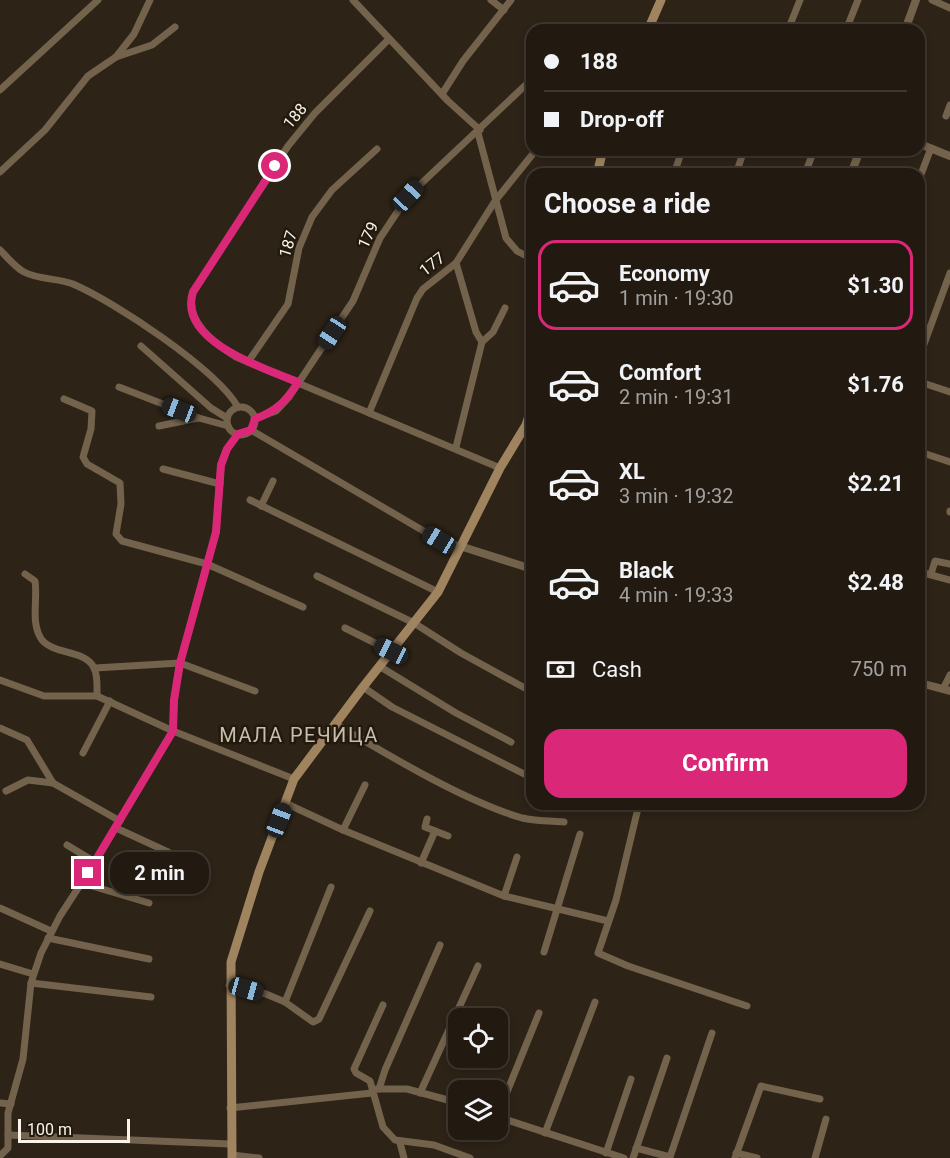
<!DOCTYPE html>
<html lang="en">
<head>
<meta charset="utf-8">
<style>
  :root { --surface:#221a11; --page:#2e271f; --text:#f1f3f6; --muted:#a2a19f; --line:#3f3831; --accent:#db2777 }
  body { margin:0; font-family:Roboto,sans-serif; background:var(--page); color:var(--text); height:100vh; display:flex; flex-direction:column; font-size:22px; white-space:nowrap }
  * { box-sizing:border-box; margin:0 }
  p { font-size:20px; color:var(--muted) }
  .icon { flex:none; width:33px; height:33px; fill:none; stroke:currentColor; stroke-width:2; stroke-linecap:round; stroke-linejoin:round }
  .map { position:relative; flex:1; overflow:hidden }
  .side { position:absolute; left:526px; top:168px; width:399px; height:642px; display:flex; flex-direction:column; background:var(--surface); border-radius:18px; box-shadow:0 3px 9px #0003,0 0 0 2px var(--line) }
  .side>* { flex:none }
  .banner { position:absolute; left:526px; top:24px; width:399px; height:132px; border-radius:18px; box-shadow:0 3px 9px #0003,0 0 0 2px var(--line); display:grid; align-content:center; height:132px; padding:0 18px; background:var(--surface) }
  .buttons { position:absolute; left:448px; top:1008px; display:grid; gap:12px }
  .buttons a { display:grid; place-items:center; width:60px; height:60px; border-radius:12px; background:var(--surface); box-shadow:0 3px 9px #0003,0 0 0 2px var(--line); font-size:30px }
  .scale { position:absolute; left:18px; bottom:15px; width:112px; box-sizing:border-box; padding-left:6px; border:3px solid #f9f3ea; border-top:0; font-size:16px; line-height:21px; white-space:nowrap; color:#f9f3ea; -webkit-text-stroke:4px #231a0e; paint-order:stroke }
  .end { position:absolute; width:27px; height:27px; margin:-14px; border:8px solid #db2777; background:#fff; box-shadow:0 0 0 3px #fff }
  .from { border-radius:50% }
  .bubble { position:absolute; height:42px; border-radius:18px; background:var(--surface); box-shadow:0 3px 9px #0003,0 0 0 2px var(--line); font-size:20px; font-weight:700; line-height:42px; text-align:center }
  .car { position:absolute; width:18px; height:36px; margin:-18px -9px; border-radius:8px; box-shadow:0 0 4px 2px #0007; background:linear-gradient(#222 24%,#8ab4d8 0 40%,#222 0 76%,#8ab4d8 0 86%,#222 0) }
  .banner b { display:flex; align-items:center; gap:21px; height:57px; font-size:22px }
  .banner b+b { border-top:2px solid var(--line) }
  .banner i { width:15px; height:15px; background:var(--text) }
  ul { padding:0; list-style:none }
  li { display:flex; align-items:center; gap:18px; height:90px; margin:0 12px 9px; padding:0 6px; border:3px solid transparent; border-radius:18px }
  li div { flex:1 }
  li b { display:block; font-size:22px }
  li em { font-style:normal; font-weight:700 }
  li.on { border-color:var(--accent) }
  li>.icon { width:54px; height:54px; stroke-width:1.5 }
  h2 { padding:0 18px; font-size:27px; line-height:72px }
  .pay { display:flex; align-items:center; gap:15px; height:66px; padding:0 18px; font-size:22px }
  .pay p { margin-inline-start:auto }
  .action { display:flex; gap:12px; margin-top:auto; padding:12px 18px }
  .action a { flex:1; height:69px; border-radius:18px; background:var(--accent); color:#fff; font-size:24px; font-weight:700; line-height:69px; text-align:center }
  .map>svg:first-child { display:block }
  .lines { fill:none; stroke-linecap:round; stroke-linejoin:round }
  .minor { stroke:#73624c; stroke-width:7 }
  .tertiary { stroke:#73624c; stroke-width:8 }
  .secondary { stroke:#a08460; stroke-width:9 }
  .route { stroke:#db2777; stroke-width:8 }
  .labels { text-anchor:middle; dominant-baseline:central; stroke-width:5; stroke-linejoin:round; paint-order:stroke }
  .street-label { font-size:16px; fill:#f9f3ea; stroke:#231a0e }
  .quarter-label { font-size:20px; letter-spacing:1.5px; fill:#c9bdad; stroke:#231a0e }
</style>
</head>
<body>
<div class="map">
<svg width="950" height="1158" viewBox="0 0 950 1158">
  <rect width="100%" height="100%" fill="#2d2317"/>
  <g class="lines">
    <g class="minor">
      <path d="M353,0l95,101 32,29"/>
      <path d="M491,0l13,10"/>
      <path d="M932,0l18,8"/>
      <path d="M788,30l12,-30"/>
      <path d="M846,30l12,-30"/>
      <path d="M389,39l-74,74 -27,33 -95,146c-9,29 22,52 43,65l264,111"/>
      <path d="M116,57l36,-12 23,-18"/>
      <path d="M0,90l98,-90"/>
      <path d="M442,94l21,-33 48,-61"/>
      <path d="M946,116l4,-11"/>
      <path d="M478,133l28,105 11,13 15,8"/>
      <path d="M0,172l45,-42 43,-54 28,-19 18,-23 16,-34"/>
      <path d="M674,174l8,-24"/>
      <path d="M736,174l8,-24"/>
      <path d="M805,174l9,-24"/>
      <path d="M920,177l11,-29"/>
      <path d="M0,250c7,7 15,17 24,22 15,8 34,6 49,12 42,18 143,85 165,123"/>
      <path d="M456,263l20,69 6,10"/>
      <path d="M141,346l70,62 16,10"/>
      <path d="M920,355l30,-82"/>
      <path d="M248,362l40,-58 11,-56 13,-31 20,-27 45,-41"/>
      <path d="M920,382l30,10"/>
      <path d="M119,387l80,31 29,8"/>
      <path d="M64,399l28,12 -1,18 -8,28 4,7 33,19 1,21 -5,30 6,7 85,23 96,43"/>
      <circle cx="241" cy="421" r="14"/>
      <path d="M369,413l48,-115 6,-9 33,-26 39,-62 41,-51"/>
      <path d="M254,419l22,-8 13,-14 64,-96 27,-63 28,-42 124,-117"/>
      <path d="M159,426l39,-8"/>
      <path d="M251,430l188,110 24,7"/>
      <path d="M456,447l26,-105 11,-10 12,-24"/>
      <path d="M920,452l30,10"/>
      <path d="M163,469l57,15"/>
      <path d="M250,500l188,92"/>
      <path d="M261,506l12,-25"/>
      <path d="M950,512v-1"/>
      <path d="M920,572l30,8"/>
      <path d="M25,574l10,7c3,18 -5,43 7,59 13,15 44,10 52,28 4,7 3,20 3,28"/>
      <path d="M931,574l4,-13 15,3"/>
      <path d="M317,576l97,47 47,30 71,39"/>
      <path d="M920,617l2,1"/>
      <path d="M345,628l46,23"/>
      <path d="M379,666l77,47 55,29"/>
      <path d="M95,668l85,-5 75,28"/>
      <path d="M0,680l44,16h53l76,35 121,48"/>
      <path d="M363,687l29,20 140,71"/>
      <path d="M943,689l7,-14"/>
      <path d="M336,724c52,31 128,77 186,94 13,3 29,3 42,4"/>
      <path d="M0,728l27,12 26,43 67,38"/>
      <path d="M83,753l27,-52"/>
      <path d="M6,791l22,-11 25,3"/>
      <path d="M285,803l58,27 161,66 104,25"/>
      <path d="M639,804l-23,96 -18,53 30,13 119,40"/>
      <path d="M427,819l-2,8 23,9"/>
      <path d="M116,828l52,24"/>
      <path d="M343,830l22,-45"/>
      <path d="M67,845l28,17"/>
      <path d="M421,863l14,-32"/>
      <path d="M82,883l67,20"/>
      <path d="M504,896l13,-39"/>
      <path d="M0,908l51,23"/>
      <path d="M48,938l101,21"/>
      <path d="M544,952l36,-118"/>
      <path d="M0,964l33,10"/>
      <path d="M31,983l120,14"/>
      <path d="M229,985l37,9 19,8 28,20 6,-3 51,-108"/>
      <path d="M285,1002l46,-115"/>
      <path d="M383,1005l-29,64 2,4 14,8 13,46 12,13 39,5 36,13"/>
      <path d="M377,1089h30l52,14"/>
      <path d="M379,1089l6,-19 55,-125"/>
      <path d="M420,1093l58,-127"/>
      <path d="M0,1103l11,1"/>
      <path d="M230,1108l142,-15"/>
      <path d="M498,1114l41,-101"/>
      <path d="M498,1117l126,41"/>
      <path d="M545,1133l50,-131"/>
      <path d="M8,1135l222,9"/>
      <path d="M400,1143l4,15"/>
      <path d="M636,1148l34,9 42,-124"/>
      <path d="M606,1153l25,-74"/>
      <path d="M736,1153l21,5"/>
      <path d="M232,1155l27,3"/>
      <path d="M0,1156l8,-8v-35l15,-54 8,-76 10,-30 19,-37 35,-54 78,-131 1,-31 6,-37 36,-131 5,-67 6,-16 11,-15"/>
      <path d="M633,1158l34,-100"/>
      <path d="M735,1158l26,-72 59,13"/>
      <path d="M815,1158l11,-39"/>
    </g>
    <g class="tertiary">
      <path d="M905,30l11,-30"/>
      <path d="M920,144l30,12"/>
      <path d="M851,174l9,-24"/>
      <path d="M463,547l69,22"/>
      <path d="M920,683l30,8"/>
    </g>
    <g class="secondary">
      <path d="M648,30l13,-30"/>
      <path d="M597,174l6,-24"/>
      <path d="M232,1158l-1,-196 28,-90 35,-93 69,-92 75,-95 62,-124 26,-43 6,-18"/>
    </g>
  </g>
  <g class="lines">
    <path class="route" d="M88,873l85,-142 1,-31 6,-37 36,-131 5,-67 6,-16 11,-15 13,-4 4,-11c21,-8 31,-17 43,-37 -33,-13 -121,-41 -105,-90l82,-126"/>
  </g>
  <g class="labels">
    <g class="street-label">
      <text transform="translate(295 116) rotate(-50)">188</text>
      <text transform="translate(368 235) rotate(-65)">179</text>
      <text transform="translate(288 244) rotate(-73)">187</text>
      <text transform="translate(432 264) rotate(-38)">177</text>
    </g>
    <g class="quarter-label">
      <text x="299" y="735">МАЛА РЕЧИЦА</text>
    </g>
  </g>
</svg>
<div class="buttons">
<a><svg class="icon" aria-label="locate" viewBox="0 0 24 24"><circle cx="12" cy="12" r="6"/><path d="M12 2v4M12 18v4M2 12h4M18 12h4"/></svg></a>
<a><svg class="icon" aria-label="layers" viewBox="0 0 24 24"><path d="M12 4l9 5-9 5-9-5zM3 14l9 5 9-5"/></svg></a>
</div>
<div class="scale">100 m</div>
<i class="end from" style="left:275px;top:166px"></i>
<i class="end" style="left:88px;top:873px"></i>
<div class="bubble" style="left:110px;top:852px;width:99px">2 min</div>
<i class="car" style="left:408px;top:196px;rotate:43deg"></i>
<i class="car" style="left:332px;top:333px;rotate:213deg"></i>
<i class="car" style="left:179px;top:410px;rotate:291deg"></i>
<i class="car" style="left:439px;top:540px;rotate:301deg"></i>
<i class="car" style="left:391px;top:651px;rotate:296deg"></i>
<i class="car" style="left:279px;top:820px;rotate:21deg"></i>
<i class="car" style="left:246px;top:989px;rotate:106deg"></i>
<div class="banner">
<b><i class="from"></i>188</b>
<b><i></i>Drop-off</b>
</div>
<section class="side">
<h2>Choose a ride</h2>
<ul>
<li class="on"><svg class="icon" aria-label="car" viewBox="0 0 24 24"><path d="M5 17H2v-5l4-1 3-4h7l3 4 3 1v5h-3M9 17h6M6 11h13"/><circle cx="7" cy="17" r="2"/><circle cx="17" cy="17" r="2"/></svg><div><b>Economy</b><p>1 min · 19:30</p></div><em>$1.30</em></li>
<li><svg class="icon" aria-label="car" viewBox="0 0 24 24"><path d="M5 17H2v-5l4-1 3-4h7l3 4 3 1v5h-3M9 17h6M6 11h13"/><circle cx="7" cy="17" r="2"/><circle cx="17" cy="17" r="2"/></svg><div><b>Comfort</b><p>2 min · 19:31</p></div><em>$1.76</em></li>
<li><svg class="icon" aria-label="car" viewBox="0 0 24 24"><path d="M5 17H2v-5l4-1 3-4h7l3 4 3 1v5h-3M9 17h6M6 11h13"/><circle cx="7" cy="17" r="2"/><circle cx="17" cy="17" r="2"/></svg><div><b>XL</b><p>3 min · 19:32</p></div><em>$2.21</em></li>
<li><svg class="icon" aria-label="car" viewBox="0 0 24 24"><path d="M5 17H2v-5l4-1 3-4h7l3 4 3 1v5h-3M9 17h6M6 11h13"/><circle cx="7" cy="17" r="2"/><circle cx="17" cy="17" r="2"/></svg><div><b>Black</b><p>4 min · 19:33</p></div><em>$2.48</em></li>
</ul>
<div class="pay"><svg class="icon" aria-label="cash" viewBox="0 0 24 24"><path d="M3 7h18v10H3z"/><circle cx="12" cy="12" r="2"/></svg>Cash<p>750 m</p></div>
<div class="action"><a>Confirm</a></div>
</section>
</div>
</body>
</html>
